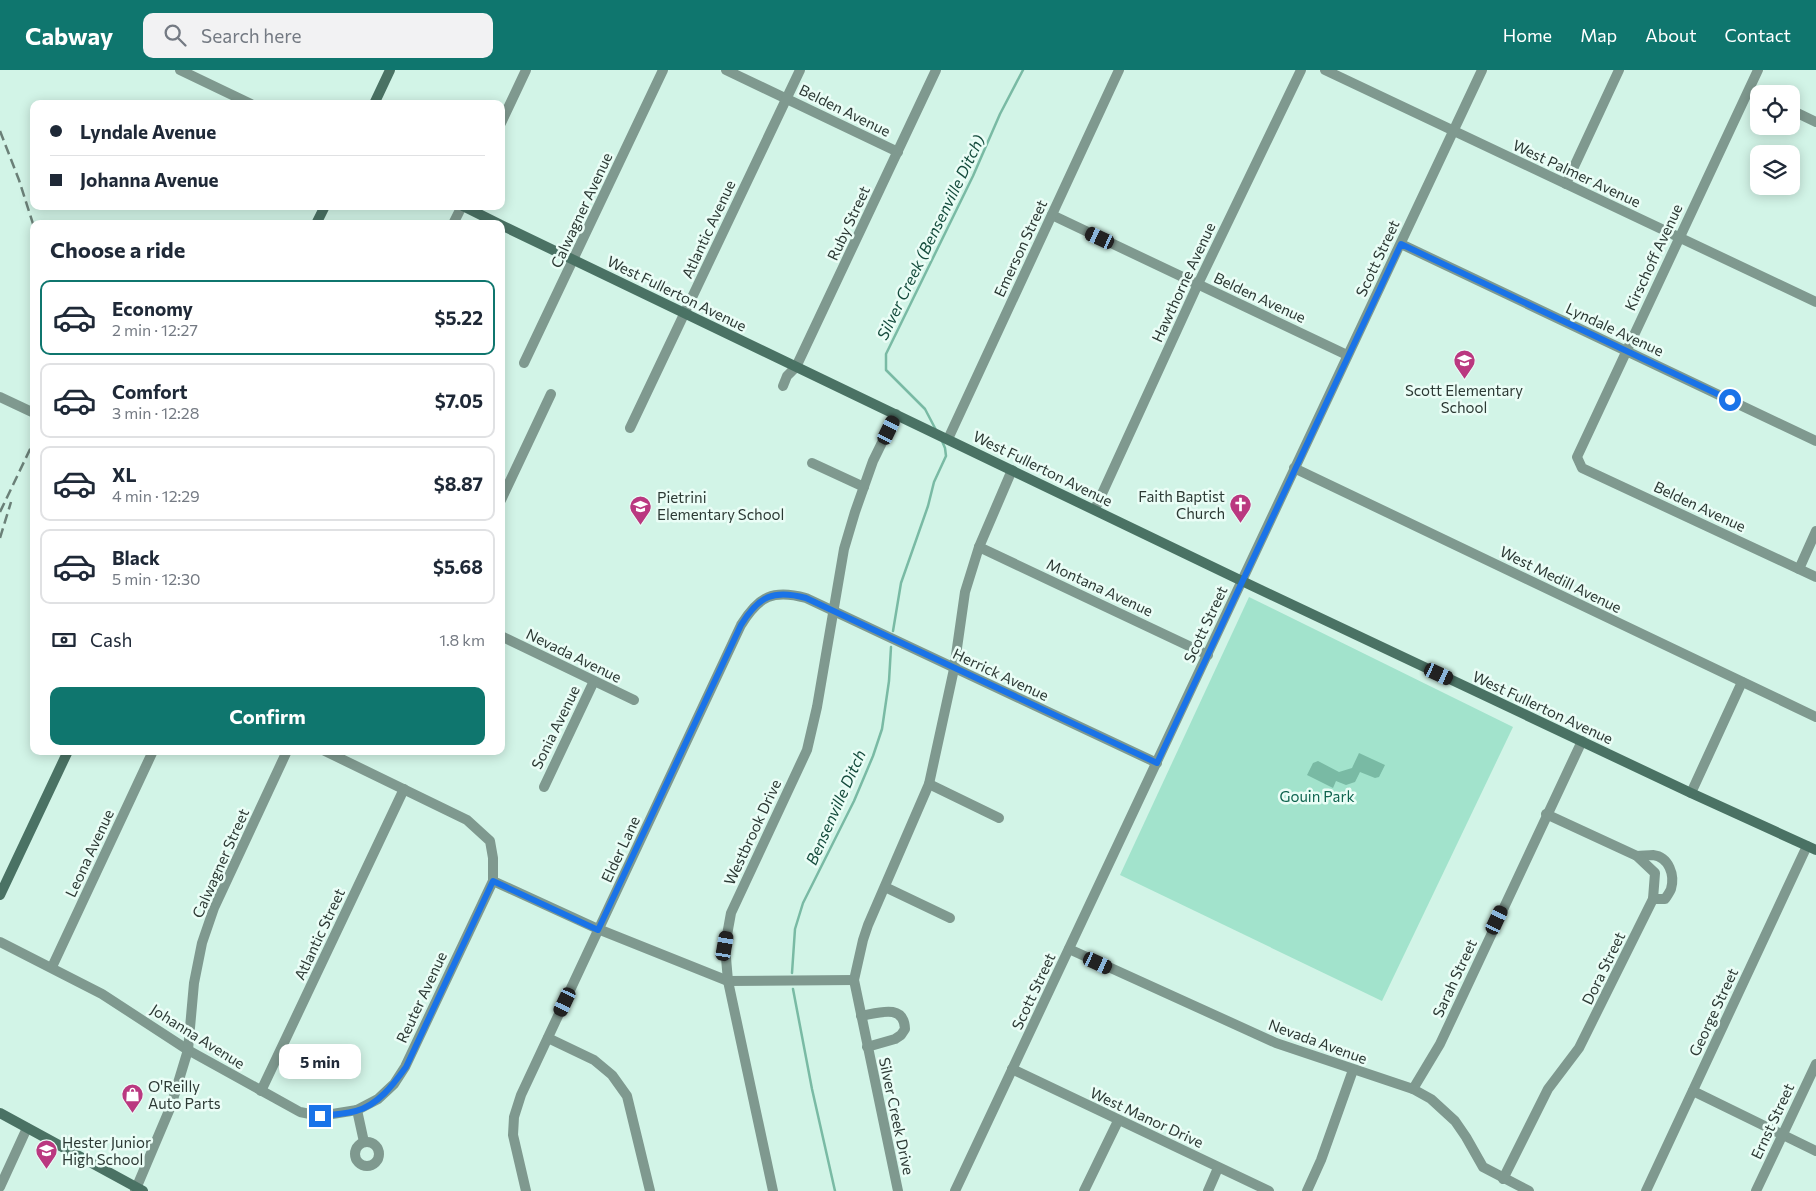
<!DOCTYPE html>
<html lang="en">
<head>
<meta charset="utf-8">
<style>
  :root { --surface:#fff; --page:#f2f2f3; --text:#1f2937; --muted:#747a83; --line:#e0e1e3; --accent:#0f766e }
  body { margin:0; font-family:Commissioner,sans-serif; background:var(--page); color:var(--text); height:100vh; display:flex; flex-direction:column; font-size:19px; white-space:nowrap }
  * { box-sizing:border-box; margin:0 }
  p { font-size:16px; color:var(--muted) }
  .icon { flex:none; width:28px; height:28px; fill:none; stroke:currentColor; stroke-width:2; stroke-linecap:round; stroke-linejoin:round }
  .map { position:relative; flex:1; overflow:hidden }
  .drawer { position:absolute; left:30px; top:150px; width:475px; height:535px; display:flex; flex-direction:column; background:var(--surface); border-radius:10px; box-shadow:0 2px 12px #0003 }
  .drawer>* { flex:none }
  .hud { position:absolute; left:30px; top:30px; width:475px; height:110px; border-radius:10px; box-shadow:0 2px 12px #0003; display:grid; align-content:center; height:110px; padding:0 20px; background:var(--surface) }
  .buttons { position:absolute; left:1750px; top:15px; display:grid; gap:10px }
  .buttons a { display:grid; place-items:center; width:50px; height:50px; border-radius:10px; background:var(--surface); box-shadow:0 2px 12px #0003; font-size:25px }
  .end { position:absolute; width:22px; height:22px; margin:-11px; border:6px solid #1a73e8; background:#fff; box-shadow:0 0 0 2px #fff }
  .from { border-radius:50% }
  .bubble { position:absolute; height:35px; border-radius:10px; background:var(--surface); box-shadow:0 2px 12px #0003; font-size:16px; font-weight:700; line-height:35px; text-align:center }
  .car { position:absolute; width:15px; height:30px; margin:-15px -8px; border-radius:6px; box-shadow:0 0 4px 1px #0007; background:linear-gradient(#222 24%,#8ab4d8 0 40%,#222 0 76%,#8ab4d8 0 86%,#222 0) }
  .hud b { display:flex; align-items:center; gap:18px; height:48px; font-size:19px }
  .hud b+b { border-top:1px solid var(--line) }
  .hud i { width:12px; height:12px; background:var(--text) }
  ul { padding:0; list-style:none }
  li { display:flex; align-items:center; gap:15px; height:75px; margin:0 10px 8px; padding:0 10px; border:2px solid var(--line); border-radius:10px }
  li div { flex:1 }
  li b { display:block; font-size:19px }
  li em { font-style:normal; font-weight:700 }
  li.current { border-color:var(--accent) }
  li>.icon { width:45px; height:45px; stroke-width:1.5 }
  h2 { padding:0 20px; font-size:22px; line-height:60px }
  .pay { display:flex; align-items:center; gap:12px; height:55px; padding:0 20px; font-size:19px }
  .pay p { margin-inline-start:auto }
  .cta { display:flex; gap:10px; margin-top:auto; padding:10px 20px }
  .cta a { flex:1; height:58px; border-radius:10px; background:var(--accent); color:#fff; font-size:20px; font-weight:700; line-height:58px; text-align:center }
  header { display:flex; align-items:center; gap:30px; box-sizing:border-box; height:70px; padding:0 25px; background:var(--accent); color:#fff }
  header strong { font-size:24px }
  nav { display:flex; gap:28px; margin-inline-start:auto; font-size:18px }
  .search { width:350px; height:45px; background:var(--page); display:flex; align-items:center; gap:12px; box-sizing:border-box; padding:0 18px; border-radius:10px; color:var(--muted); font-size:19px }
  .map>svg:first-child { display:block }
  .green { fill:#a2e3cc }
  .water { fill:#79baa4 }
  .lines { fill:none; stroke-linecap:round; stroke-linejoin:round }
  .stream { stroke:#79baa4; stroke-width:2.5 }
  .street { stroke:#7f998f; stroke-width:10 }
  .secondary { stroke:#4a7264; stroke-width:10 }
  .rail { stroke:#6b8078; stroke-width:2.5; stroke-dasharray:10 5; stroke-linecap:butt }
  .route { stroke:#1a73e8; stroke-width:6 }
  .labels { text-anchor:middle; dominant-baseline:central; stroke-width:5; stroke-linejoin:round; paint-order:stroke }
  .street-label { font-size:15px; fill:#2c3934; stroke:#eafdf6 }
  .poi-label { font-size:15px; fill:#2c3934; stroke:#eafdf6; text-anchor:start }
  .park-label { font-size:15px; fill:#0e634e; stroke:#eafdf6 }
  .water-label { font-size:16px; font-style:italic; fill:#144b3c; stroke:#eafdf6 }
</style>
</head>
<body>
<header>
<strong>Cabway</strong>
<div class="search"><svg class="icon" aria-label="search" viewBox="0 0 24 24"><circle cx="10" cy="10" r="6"/><path d="M15 15l6 6"/></svg>Search here</div>
<nav><a>Home</a><a>Map</a><a>About</a><a>Contact</a></nav>
</header>
<div class="map">
<svg width="1816" height="1121" viewBox="0 0 1816 1121">
  <rect width="100%" height="100%" fill="#d2f4e7"/>
  <path class="green" d="M1249,527l264,130 -131,274 -262,-126z"/>
  <path class="water" d="M1359,683l26,12 -6,12 -4,1 -15,-6 -5,10 -9,3 -10,-4 -3,7 -26,-13 6,-12 5,-2 21,11 13,-4z"/>
  <g class="lines">
    <g class="stream">
      <path d="M936,360l-11,-21 -39,-39v-16l87,-178 27,-62 23,-44"/>
      <path d="M893,561l8,-48 27,-77 6,-24 12,-26 -1,-8 -3,-7"/>
      <path d="M792,903l3,-44 8,-26 51,-102 19,-45 9,-27 7,-48 2,-34"/>
      <path d="M793,919l19,100 23,102"/>
    </g>
    <g class="street">
      <path d="M180,0l71,34"/>
      <path d="M726,0l172,82"/>
      <path d="M1325,0l491,232"/>
      <path d="M1758,0l-181,387 5,11 234,109"/>
      <path d="M1791,40l25,12"/>
      <path d="M501,53l25,-53"/>
      <path d="M1566,114l53,-114"/>
      <path d="M1052,145l295,140"/>
      <path d="M453,154l9,-18"/>
      <path d="M1401,174l415,197"/>
      <path d="M524,293l139,-293"/>
      <path d="M783,316l4,-10 9,-9 140,-297"/>
      <path d="M0,327l34,16"/>
      <path d="M630,358l170,-358"/>
      <path d="M948,369l171,-369"/>
      <path d="M812,393l52,24"/>
      <path d="M1294,398l522,249"/>
      <path d="M501,430l50,-106"/>
      <path d="M1095,439l103,-225 103,-214"/>
      <path d="M979,477l229,108"/>
      <path d="M1799,499l17,-38"/>
      <path d="M501,566l133,64"/>
      <path d="M929,714l70,34"/>
      <path d="M544,717l50,-106"/>
      <path d="M1691,723l51,-111"/>
      <path d="M1637,786c5,0 11,-1 16,-1 16,2 22,20 18,34 -1,3 -4,7 -6,10h-12"/>
      <path d="M493,811l105,48 130,52 126,-1"/>
      <path d="M885,817l65,31"/>
      <path d="M0,872l102,52 86,56 112,62 20,4 37,-6 21,-11 16,-15 11,-17 88,-186v-23l-3,-17 -23,-21 -142,-69"/>
      <path d="M1069,879l207,94 137,46 18,10 24,22 11,16 17,30 46,24"/>
      <path d="M52,897l101,-216"/>
      <path d="M861,946c17,-3 43,-13 44,13l-4,6 -6,4 -28,8"/>
      <path d="M548,968l46,22 18,15 15,21 23,95"/>
      <path d="M1012,999l257,122"/>
      <path d="M1413,1019l27,-45 142,-303"/>
      <path d="M261,1021l143,-302"/>
      <path d="M1693,1021l123,60"/>
      <path d="M357,1040l7,32"/>
      <circle cx="367" cy="1084" r="12"/>
      <path d="M1503,1109l45,-90 31,-41 74,-149 2,-26 -18,-17 -91,-42"/>
      <path d="M0,1117l27,-59"/>
      <path d="M135,1121l36,-85 17,-56 6,-67 8,-40 12,-35 73,-157"/>
      <path d="M526,1121l-13,-56 1,-18 7,-22 220,-470c18,-29 32,-36 65,-27l351,165"/>
      <path d="M773,1121l-45,-210 -3,-35 6,-33 76,-163 10,-43 27,-158 11,-37 18,-51 23,-47"/>
      <path d="M898,1121l-44,-211 9,-40 5,-15 61,-141 25,-115 11,-77 14,-45 33,-77"/>
      <path d="M955,1121l527,-1121"/>
      <path d="M1084,1121l34,-70"/>
      <path d="M1208,1121l10,-23"/>
      <path d="M1307,1121l14,-31 32,-90"/>
      <path d="M1646,1121l161,-345"/>
      <path d="M1756,1121l60,-127"/>
    </g>
    <g class="secondary">
      <path d="M374,34l16,-34"/>
      <path d="M463,136l36,18"/>
      <path d="M316,154l9,-18"/>
      <path d="M501,155l741,356 449,212 125,57"/>
      <path d="M0,825l68,-144"/>
      <path d="M0,1043l143,78"/>
    </g>
    <g class="rail">
      <path d="M0,61l19,49 15,47"/>
      <path d="M0,442l34,-71"/>
      <path d="M0,468l11,-36"/>
    </g>
  </g>
  <g class="lines">
    <path class="route" d="M320,1046c12,-1 24,-2 36,-5 22,-6 37,-26 50,-44l87,-186 105,49 143,-305c18,-29 32,-36 65,-27l351,165 244,-519 329,156"/>
  </g>
  <defs>
    <symbol id="school-pin" viewBox="-11 -11 22 30"><path d="M0 17L-7.5 6A9.5 9.5 0 1 1 7.5 6Z" fill="#ba3880" stroke="#eafdf6"/><path d="M0-5L7-2L0 1L-7-2ZM-4 1L0 2.5L4 1V4Q0 6-4 4Z" fill="#fff"/></symbol>
    <symbol id="church-pin" viewBox="-11 -11 22 30"><path d="M0 17L-7.5 6A9.5 9.5 0 1 1 7.5 6Z" fill="#ba3880" stroke="#eafdf6"/><path d="M-1.2-6h2.4v3.5h3.3v2.4h-3.3V6h-2.4V-.1h-3.3v-2.4h3.3Z" fill="#fff"/></symbol>
    <symbol id="shop-pin" viewBox="-11 -11 22 30"><path d="M0 17L-7.5 6A9.5 9.5 0 1 1 7.5 6Z" fill="#ba3880" stroke="#eafdf6"/><path d="M-5-2.5h2.3a2.7 3.5 0 0 1 5.4 0H5L5.5 6h-11ZM-1.5-2.5h3a1.5 2.3 0 0 0-3 0Z" fill="#fff"/></symbol>
  </defs>
  <g fill-rule="evenodd">
    <use href="#school-pin" x="1452" y="278" width="25" height="34"/>
    <use href="#church-pin" x="1228" y="422" width="25" height="34"/>
    <use href="#school-pin" x="628" y="424" width="25" height="34"/>
    <use href="#shop-pin" x="120" y="1012" width="25" height="34"/>
    <use href="#school-pin" x="34" y="1068" width="25" height="34"/>
  </g>
  <g class="labels">
    <g class="street-label">
      <text transform="translate(845 40) rotate(26)">Belden Avenue</text>
      <text transform="translate(1577 103) rotate(25)">West Palmer Avenue</text>
      <text transform="translate(581 140) rotate(-65)">Calwagner Avenue</text>
      <text transform="translate(848 153) rotate(-65)">Ruby Street</text>
      <text transform="translate(708 159) rotate(-65)">Atlantic Avenue</text>
      <text transform="translate(1020 178) rotate(-65)">Emerson Street</text>
      <text transform="translate(1653 187) rotate(-65)">Kirschoff Avenue</text>
      <text transform="translate(1377 188) rotate(-65)">Scott Street</text>
      <text transform="translate(1183 212) rotate(-65)">Hawthorne Avenue</text>
      <text transform="translate(677 223) rotate(26)">West Fullerton Avenue</text>
      <text transform="translate(1260 227) rotate(25)">Belden Avenue</text>
      <text transform="translate(1615 259) rotate(25)">Lyndale Avenue</text>
      <text transform="translate(1043 398) rotate(26)">West Fullerton Avenue</text>
      <text transform="translate(1700 436) rotate(25)">Belden Avenue</text>
      <text transform="translate(1561 509) rotate(26)">West Medill Avenue</text>
      <text transform="translate(1100 517) rotate(25)">Montana Avenue</text>
      <text transform="translate(1205 554) rotate(-65)">Scott Street</text>
      <text transform="translate(574 585) rotate(26)">Nevada Avenue</text>
      <text transform="translate(1001 604) rotate(25)">Herrick Avenue</text>
      <text transform="translate(1543 637) rotate(25)">West Fullerton Avenue</text>
      <text transform="translate(555 657) rotate(-64)">Sonia Avenue</text>
      <text transform="translate(752 762) rotate(-65)">Westbrook Drive</text>
      <text transform="translate(620 779) rotate(-65)">Elder Lane</text>
      <text transform="translate(89 783) rotate(-65)">Leona Avenue</text>
      <text transform="translate(220 793) rotate(-66)">Calwagner Street</text>
      <text transform="translate(319 864) rotate(-65)">Atlantic Street</text>
      <text transform="translate(1603 898) rotate(-64)">Dora Street</text>
      <text transform="translate(1454 908) rotate(-65)">Sarah Street</text>
      <text transform="translate(1033 921) rotate(-65)">Scott Street</text>
      <text transform="translate(421 927) rotate(-65)">Reuter Avenue</text>
      <text transform="translate(1713 942) rotate(-65)">George Street</text>
      <text transform="translate(198 966) rotate(32)">Johanna Avenue</text>
      <text transform="translate(1318 971) rotate(20)">Nevada Avenue</text>
      <text transform="translate(897 1046) rotate(78)">Silver Creek Drive</text>
      <text transform="translate(1147 1047) rotate(25)">West Manor Drive</text>
      <text transform="translate(1772 1051) rotate(-65)">Ernst Street</text>
    </g>
    <g class="poi-label">
      <text x="1464" y="320" text-anchor="middle">Scott Elementary<tspan x="1464" dy="17">School</tspan></text>
      <text x="1225" y="426" text-anchor="end">Faith Baptist<tspan x="1225" dy="17">Church</tspan></text>
      <text x="657" y="427">Pietrini<tspan x="657" dy="17">Elementary School</tspan></text>
      <text x="148" y="1016">O'Reilly<tspan x="148" dy="17">Auto Parts</tspan></text>
      <text x="62" y="1072">Hester Junior<tspan x="62" dy="17">High School</tspan></text>
    </g>
    <g class="park-label">
      <text x="1317" y="726">Gouin Park</text>
    </g>
    <g class="water-label">
      <text transform="translate(930 167) rotate(-64)">Silver Creek (Bensenville Ditch)</text>
      <text transform="translate(835 737) rotate(-66)">Bensenville Ditch</text>
    </g>
  </g>
</svg>
<div class="buttons">
<a><svg class="icon" aria-label="locate" viewBox="0 0 24 24"><circle cx="12" cy="12" r="6"/><path d="M12 2v4M12 18v4M2 12h4M18 12h4"/></svg></a>
<a><svg class="icon" aria-label="layers" viewBox="0 0 24 24"><path d="M12 4l9 5-9 5-9-5zM3 14l9 5 9-5"/></svg></a>
</div>
<i class="end from" style="left:1730px;top:330px"></i>
<i class="end" style="left:320px;top:1046px"></i>
<div class="bubble" style="left:279px;top:974px;width:82px">5 min</div>
<i class="car" style="left:1100px;top:168px;rotate:295deg"></i>
<i class="car" style="left:889px;top:360px;rotate:26deg"></i>
<i class="car" style="left:1439px;top:604px;rotate:115deg"></i>
<i class="car" style="left:1497px;top:850px;rotate:25deg"></i>
<i class="car" style="left:725px;top:876px;rotate:10deg"></i>
<i class="car" style="left:1098px;top:893px;rotate:115deg"></i>
<i class="car" style="left:565px;top:932px;rotate:205deg"></i>
<div class="hud">
<b><i class="from"></i>Lyndale Avenue</b>
<b><i></i>Johanna Avenue</b>
</div>
<section class="drawer">
<h2>Choose a ride</h2>
<ul>
<li class="current"><svg class="icon" aria-label="car" viewBox="0 0 24 24"><path d="M5 17H2v-5l4-1 3-4h7l3 4 3 1v5h-3M9 17h6M6 11h13"/><circle cx="7" cy="17" r="2"/><circle cx="17" cy="17" r="2"/></svg><div><b>Economy</b><p>2 min · 12:27</p></div><em>$5.22</em></li>
<li><svg class="icon" aria-label="car" viewBox="0 0 24 24"><path d="M5 17H2v-5l4-1 3-4h7l3 4 3 1v5h-3M9 17h6M6 11h13"/><circle cx="7" cy="17" r="2"/><circle cx="17" cy="17" r="2"/></svg><div><b>Comfort</b><p>3 min · 12:28</p></div><em>$7.05</em></li>
<li><svg class="icon" aria-label="car" viewBox="0 0 24 24"><path d="M5 17H2v-5l4-1 3-4h7l3 4 3 1v5h-3M9 17h6M6 11h13"/><circle cx="7" cy="17" r="2"/><circle cx="17" cy="17" r="2"/></svg><div><b>XL</b><p>4 min · 12:29</p></div><em>$8.87</em></li>
<li><svg class="icon" aria-label="car" viewBox="0 0 24 24"><path d="M5 17H2v-5l4-1 3-4h7l3 4 3 1v5h-3M9 17h6M6 11h13"/><circle cx="7" cy="17" r="2"/><circle cx="17" cy="17" r="2"/></svg><div><b>Black</b><p>5 min · 12:30</p></div><em>$5.68</em></li>
</ul>
<div class="pay"><svg class="icon" aria-label="cash" viewBox="0 0 24 24"><path d="M3 7h18v10H3z"/><circle cx="12" cy="12" r="2"/></svg>Cash<p>1.8 km</p></div>
<div class="cta"><a>Confirm</a></div>
</section>
</div>
</body>
</html>
